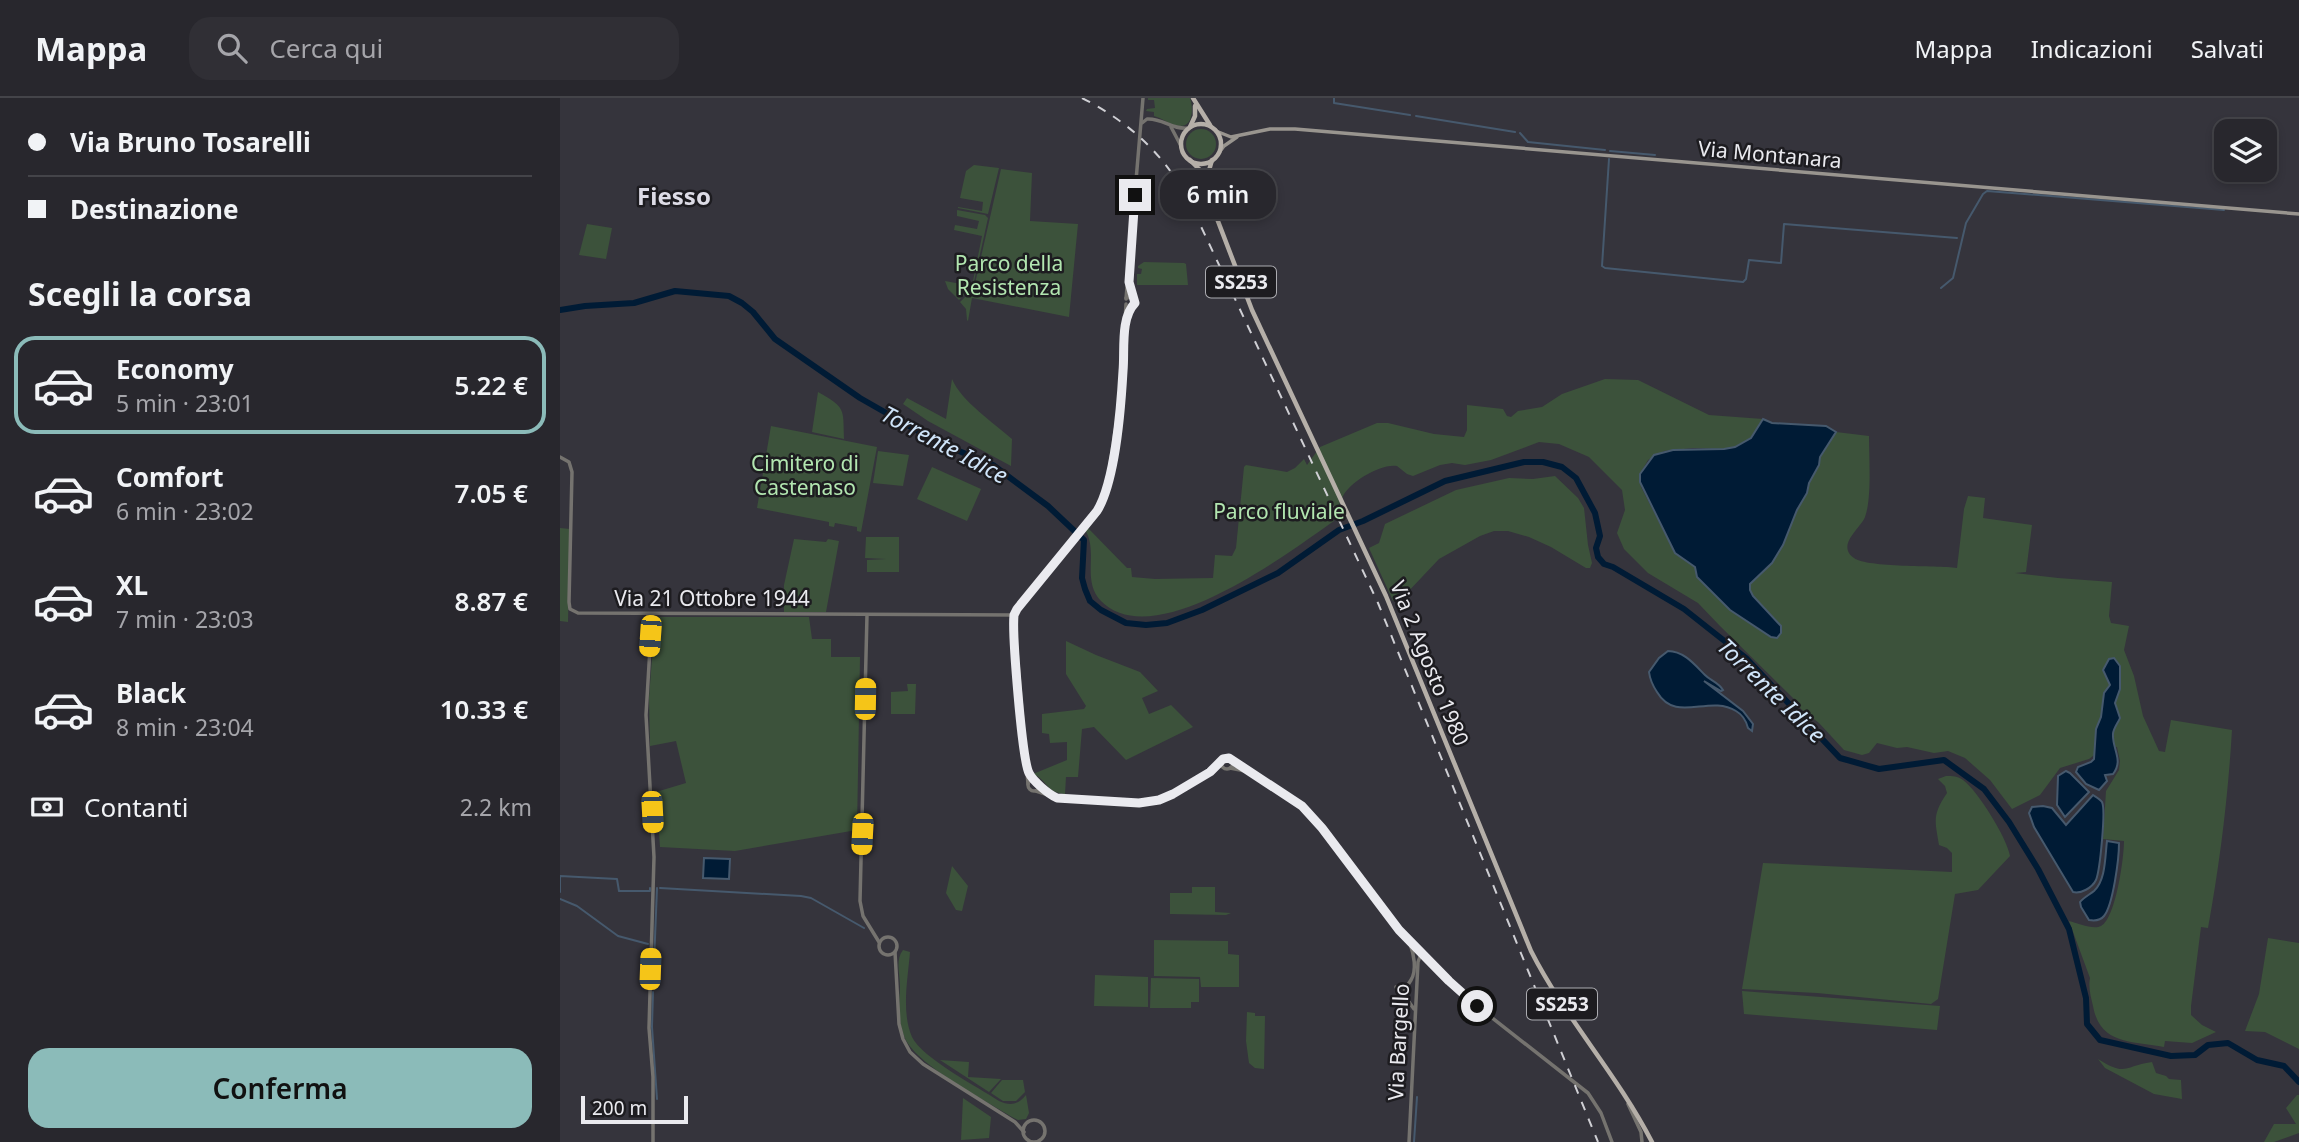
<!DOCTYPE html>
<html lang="it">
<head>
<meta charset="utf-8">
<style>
  :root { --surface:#28272d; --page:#302f35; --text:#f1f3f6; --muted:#a5a5aa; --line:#444449; --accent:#8bbbb9 }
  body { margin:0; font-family:"Noto Sans",sans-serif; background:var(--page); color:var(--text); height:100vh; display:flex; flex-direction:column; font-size:26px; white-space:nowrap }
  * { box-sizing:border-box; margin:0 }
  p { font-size:23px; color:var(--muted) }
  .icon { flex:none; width:38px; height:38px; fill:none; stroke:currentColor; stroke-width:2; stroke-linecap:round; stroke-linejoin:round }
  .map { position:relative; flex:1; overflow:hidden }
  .sheet { display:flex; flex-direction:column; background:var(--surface); width:560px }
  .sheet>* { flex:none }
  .guide { display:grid; align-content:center; height:154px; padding:0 28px; background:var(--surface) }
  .fabs { position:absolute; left:1654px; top:21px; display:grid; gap:14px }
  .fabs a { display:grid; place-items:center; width:63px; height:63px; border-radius:14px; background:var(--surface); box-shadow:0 4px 10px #0003,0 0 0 2px var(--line); font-size:35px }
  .scale { position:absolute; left:21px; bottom:18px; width:107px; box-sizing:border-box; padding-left:7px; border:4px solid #eaeaef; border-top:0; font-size:19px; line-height:24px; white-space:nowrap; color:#eaeaef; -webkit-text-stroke:5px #1d1c20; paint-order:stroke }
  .end { position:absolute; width:32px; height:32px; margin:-16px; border:9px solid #eaeaef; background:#111; box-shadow:0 0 0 4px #111 }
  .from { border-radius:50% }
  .bubble { position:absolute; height:49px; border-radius:21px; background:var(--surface); box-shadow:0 4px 10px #0003,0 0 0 2px var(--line); font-size:23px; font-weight:600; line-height:49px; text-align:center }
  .car { position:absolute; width:21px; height:42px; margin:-21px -10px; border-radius:9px; box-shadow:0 0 5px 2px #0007; background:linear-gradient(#f5c518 24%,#345 0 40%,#f5c518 0 76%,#345 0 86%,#f5c518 0) }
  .guide b { display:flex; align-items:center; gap:24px; height:66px; font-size:26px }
  .guide b+b { border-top:2px solid var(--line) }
  .guide i { width:18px; height:18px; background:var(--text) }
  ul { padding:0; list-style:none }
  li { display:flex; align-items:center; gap:21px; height:98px; margin:0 14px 10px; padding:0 14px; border:4px solid transparent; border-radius:21px }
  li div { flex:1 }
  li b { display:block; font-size:26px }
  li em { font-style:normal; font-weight:600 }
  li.active { border-color:var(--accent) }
  li>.icon { width:63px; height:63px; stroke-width:1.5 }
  h2 { padding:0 28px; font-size:32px; line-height:84px }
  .pay { display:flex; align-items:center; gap:18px; height:77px; padding:0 28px; font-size:26px }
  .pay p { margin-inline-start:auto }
  .action { display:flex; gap:14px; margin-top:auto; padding:14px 28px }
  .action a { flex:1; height:80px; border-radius:21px; background:var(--accent); color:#111; font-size:28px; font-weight:600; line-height:80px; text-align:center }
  header { display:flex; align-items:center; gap:42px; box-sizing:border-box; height:98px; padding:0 35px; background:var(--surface); border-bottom:2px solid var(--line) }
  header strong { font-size:33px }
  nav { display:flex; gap:38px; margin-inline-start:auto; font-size:24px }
  .search { width:490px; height:63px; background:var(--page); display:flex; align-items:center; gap:18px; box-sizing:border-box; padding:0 24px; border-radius:21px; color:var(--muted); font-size:26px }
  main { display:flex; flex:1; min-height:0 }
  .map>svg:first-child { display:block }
  .green { fill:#3c523b }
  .water { fill:#001b35; stroke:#46596d; stroke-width:2 }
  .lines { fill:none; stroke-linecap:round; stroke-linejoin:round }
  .stream { stroke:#46596d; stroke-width:2 }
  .river { stroke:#001b35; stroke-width:6 }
  .tertiary { stroke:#75736f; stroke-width:3.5 }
  .secondary { stroke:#99958f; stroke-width:3.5 }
  .primary { stroke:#b5afa8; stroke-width:4.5 }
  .rail { stroke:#cfcfd4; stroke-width:2; stroke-dasharray:9 9; stroke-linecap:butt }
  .route { stroke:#eaeaef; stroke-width:9 }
  .labels { text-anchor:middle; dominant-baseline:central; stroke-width:5; stroke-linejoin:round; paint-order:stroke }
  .shield { fill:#1d1c20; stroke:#acacb1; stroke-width:2 }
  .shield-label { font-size:19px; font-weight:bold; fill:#eaeaef }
  .street-label { font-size:21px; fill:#eaeaef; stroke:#1d1c20 }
  .park-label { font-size:21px; fill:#b2e6b0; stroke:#1d1c20 }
  .water-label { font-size:23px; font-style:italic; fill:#d0e5fa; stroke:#1d1c20 }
  .quarter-label { font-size:24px; font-weight:bold; fill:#dddce6; stroke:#1d1c20 }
</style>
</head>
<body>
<header>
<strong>Mappa</strong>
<div class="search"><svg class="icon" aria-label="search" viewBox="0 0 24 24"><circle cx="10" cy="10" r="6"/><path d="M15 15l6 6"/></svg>Cerca qui</div>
<nav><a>Mappa</a><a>Indicazioni</a><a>Salvati</a></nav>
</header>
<main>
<section class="sheet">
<div class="guide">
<b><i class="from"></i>Via Bruno Tosarelli</b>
<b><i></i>Destinazione</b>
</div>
<h2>Scegli la corsa</h2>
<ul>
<li class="active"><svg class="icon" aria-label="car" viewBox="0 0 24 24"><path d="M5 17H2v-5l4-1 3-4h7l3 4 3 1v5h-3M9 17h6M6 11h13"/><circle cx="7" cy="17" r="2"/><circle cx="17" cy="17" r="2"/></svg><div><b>Economy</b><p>5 min · 23:01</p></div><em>5.22 €</em></li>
<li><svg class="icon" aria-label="car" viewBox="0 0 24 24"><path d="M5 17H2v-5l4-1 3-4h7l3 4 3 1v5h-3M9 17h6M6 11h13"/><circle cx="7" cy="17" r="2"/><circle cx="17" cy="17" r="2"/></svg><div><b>Comfort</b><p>6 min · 23:02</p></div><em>7.05 €</em></li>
<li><svg class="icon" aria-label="car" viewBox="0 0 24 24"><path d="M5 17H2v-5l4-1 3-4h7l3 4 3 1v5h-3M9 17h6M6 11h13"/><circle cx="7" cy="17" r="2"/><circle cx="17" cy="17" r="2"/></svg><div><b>XL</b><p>7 min · 23:03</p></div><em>8.87 €</em></li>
<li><svg class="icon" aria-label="car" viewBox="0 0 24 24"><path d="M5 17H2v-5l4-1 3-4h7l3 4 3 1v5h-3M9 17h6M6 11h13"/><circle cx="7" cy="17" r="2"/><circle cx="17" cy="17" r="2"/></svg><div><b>Black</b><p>8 min · 23:04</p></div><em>10.33 €</em></li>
</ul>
<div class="pay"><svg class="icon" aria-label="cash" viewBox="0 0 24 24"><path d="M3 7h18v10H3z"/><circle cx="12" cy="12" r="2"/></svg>Contanti<p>2.2 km</p></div>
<div class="action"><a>Conferma</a></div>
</section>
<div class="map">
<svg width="1739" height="1044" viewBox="0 0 1739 1044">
  <rect width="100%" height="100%" fill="#35343c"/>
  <g class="green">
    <path d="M588,0h42c4,11 3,33 -15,27 -8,-2 -13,-7 -21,-9v-4l-8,-1 1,-2 8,-1 -1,-8h-6z"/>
    <circle cx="641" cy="46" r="15"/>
    <path d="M414,67l25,3 -11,46 -30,-6v-1l24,4 1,-9 -23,-4 6,-27z"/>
    <path d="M441,71l31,4 -2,48 48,3 -9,93 -97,-19 -4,23 -1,-1 -1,-11 -6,-7 14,-14z"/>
    <path d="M397,112l28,5 3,3 -15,68 -14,14 -11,-11 -3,-8 27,5 10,-50 -28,-6 1,-5 22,4 2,-8 -22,-5z"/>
    <path d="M27,126l25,4 -6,31 -27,-4z"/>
    <path d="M584,164l40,1 2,1 2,21h-51v-11h4l1,-5 -4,-1v-2z"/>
    <path d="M392,281c9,22 42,44 60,60l-1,27 -83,-45 -25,-17 4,-6 39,21z"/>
    <path d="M1045,281l33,1 71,35 54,4 -12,19 -16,9 -11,2 -31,-1 -29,3 -16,9 -8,14 1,13 34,66 98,63c-9,-9 -24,-19 -23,-32l22,-21 11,-18 14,-35 10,-17 2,-10 10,-18v-8l17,-25 33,4c0,21 3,62 -4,81 -5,12 -29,28 -11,41 14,10 82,7 103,10l7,-59 4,-13 17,2 -2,20 49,7 -6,47 -11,1 43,5 54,4 -3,34 2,7 18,3 -5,24 10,26 9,40 16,35 6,1 6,-32 61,10c-4,67 -12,132 -24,198l-7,-1 -10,79v9l11,10 14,7 -24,11 -27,-2 -1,6c-32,-6 -64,-2 -71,-41 -2,-9 -5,-19 -3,-28l-21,-57c9,2 24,9 32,5 15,-8 23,-69 23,-85l-21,-2 3,-48 13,-21 1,-9 -3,-14 -11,-1 -17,13 -29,9 -20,27 -28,14 -22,-29 -25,-22 -17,-7 -14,2 -27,-6 -10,1 -20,-5 -8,10 -7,2 -18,-5 -25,-27 -18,-14 -6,-9 -75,-74 -22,-23 -50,-30 -24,-24 -7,-16 8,-23 -3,-20 -33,-33 -30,-13 -20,-2 -48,18 -26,5 -13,-2 -12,2 -27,11 -6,-2 -10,-8c-16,-3 -47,16 -54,30 -4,8 -5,14 -10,21l1,4c-46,32 -180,134 -233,80 -20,-21 -2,-49 -16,-71l3,-2 39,40h4l1,9 23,2 58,-1 2,-23 17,1 4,-8 8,-81 2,-2 41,7 8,-4 9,-9 3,6 13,-18 57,-24h11l46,11 30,3 3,-7v-25l36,4 4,7 4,1 7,-6 24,-4 20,-13z"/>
    <path d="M258,294c28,16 25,16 26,47l-32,-7z"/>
    <path d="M211,328l106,21 -16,85 -4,-1v-4l-22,-4 -1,4 -5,-1v-4l-72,-14z"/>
    <path d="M318,353l31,4 -6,31 -30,-3z"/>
    <path d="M372,369l49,22 -14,32 -50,-22z"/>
    <path d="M995,378l23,22 6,10 4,37 4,18 -2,5h-4l-35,-21 -22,-10 -21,-6h-14l-14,5 -41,23 -35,37 -6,5h-5l-24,-53 10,-5 6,-19 71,-34 53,-12 24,1z"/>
    <path d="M0,430l10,1 -2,93 -8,-1z"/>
    <path d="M306,439h33v35h-32v-12l19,-1 -21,-1z"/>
    <path d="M234,441l32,3 2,-3 11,2 -13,71h-42v-27z"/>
    <path d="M99,519h150l3,22h19v18h29l-3,173 -122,21 -75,-4 -4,-55 30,-9 -10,-42 -26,5 -1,-48 6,-78z"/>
    <path d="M506,543l30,14 44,17 18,19 -16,7 7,16 22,-9 22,22 -67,33 -32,-33 -12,2 -4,48h-12l-1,17c-20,-2 -17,-14 -32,-20l34,-14v-18l-17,1 -1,-9 -7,-1v-19l42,-5 2,-3 -20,-32z"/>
    <path d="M347,586h9l-1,30h-24v-22l17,-1z"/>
    <path d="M1386,678c6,0 12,0 17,4 15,11 44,58 47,76l-32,34 -23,4 -17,105 -7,5 -114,-11 -75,-4 21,-126 189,9v-19l-5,-5 -8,-3c-4,-24 -7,-30 8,-52l-2,-7 -7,-7z"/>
    <path d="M392,768l16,20 -6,25 -6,-1 -10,-17z"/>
    <path d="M632,789h23v25l16,1 -5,2 -56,-1v-21h22z"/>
    <path d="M1708,840l31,5v106l-34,-17 -20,-1 14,-37z"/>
    <path d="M594,842l74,1v13l11,1v32h-38l-1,-10 -46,-1z"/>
    <path d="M343,852l7,2c-2,26 -9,60 2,85 10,21 66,50 87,64 11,5 19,4 27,-6l3,18 -3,6 -8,1 -6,-3c-27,-17 -98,-53 -108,-81 -6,-16 -5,-33 -4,-49 0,-13 -5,-27 3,-37z"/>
    <path d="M535,877l53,2v30l-54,-1z"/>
    <path d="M591,880l48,1v23h-8v6h-41z"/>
    <path d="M1182,893l198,15 -3,24 -193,-16z"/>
    <path d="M687,914l8,1v3h10l-1,53 -9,-1 -6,-5 -3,-22z"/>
    <path d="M1538,961c28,18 26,7 54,3l4,11 10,3 3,3 12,1 1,19 -28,-5 -49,-26z"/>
    <path d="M380,962l29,2 -1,15 33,2 -12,13z"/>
    <path d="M442,982h21l2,12 -9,9h-13l-12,-8z"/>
    <path d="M1737,997h2v38l-25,9h-10l10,-18h22l-10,-16z"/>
    <path d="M403,1000l28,19 -2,21 -28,2z"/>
  </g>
  <g class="water">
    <path d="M1203,321l9,4 54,3 10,6 -16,25 -1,8 -10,18 -2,10 -10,17 -14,35 -11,18 -22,21v6l3,6 28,30v7l-4,5 -6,-1 -41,-27 -33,-33 -2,-10 -20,-14 -35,-71v-8l14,-19 19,-5 51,-1 11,-2 16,-9z"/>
    <path d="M1108,553c16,0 27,14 37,24 6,6 13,7 18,15l-2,1 -17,-10 39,30 10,13 -1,7 -4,-3c-2,-8 -5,-13 -12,-17 -27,-17 -60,13 -79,-19 -4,-6 -7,-12 -8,-20l10,-14z"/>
    <path d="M1554,560l6,8v23l-5,14 5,15c-2,5 -7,11 -7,16 -1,15 11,26 0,40l-8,1 2,6 -8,9 -13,-6 -10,-12 2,-5 13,-5 3,-3 2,-30 5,-12 3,-24 6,-8 -7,-15 6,-11z"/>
    <path d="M1506,673l4,2 19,19 -24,25 -8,-12 1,-29z"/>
    <path d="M1533,697c3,2 7,4 9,7 4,8 -2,68 -6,78 -4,8 -15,14 -23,12l-39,-65 -5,-14 3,-6 11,-1 9,2 14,17z"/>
    <path d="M1547,743l12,2c0,16 -6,62 -15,73 -4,5 -9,5 -15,4l-8,-13 -1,-5c4,-5 9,-7 14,-11 12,-11 11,-35 13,-50z"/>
    <path d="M144,760l26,1 -1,20 -26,-1z"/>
  </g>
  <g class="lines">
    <g class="stream">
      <path d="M774,0v5l76,12"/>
      <path d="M856,18l99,16"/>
      <path d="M960,35l8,9 77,8"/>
      <path d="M1050,53l45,4"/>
      <path d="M1049,61l-7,107 3,2 138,14 3,-3 3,-19 32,3 3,-39 173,14"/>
      <path d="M1381,190l12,-10 13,-55 17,-29 4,-3 237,19"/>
      <path d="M100,790l141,8 10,2 53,30"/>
      <path d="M0,794v-16l57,3 2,12h31v-3"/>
      <path d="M0,801l17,7 41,30 30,8"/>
      <path d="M93,890l4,-100"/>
      <path d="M93,894l-1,35 5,72"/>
      <path d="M854,1044l3,-45"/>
    </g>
    <path class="river" d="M0,212l25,-4 49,-3 41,-12 54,5 13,7 11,9 22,27 85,59 77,44 56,23 55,41 36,34 -2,38 3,11 5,12 11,9 25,13 20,2 21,-2 35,-13 76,-37 61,-43 24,-9 82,-40 79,-19h19l19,5 14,11 19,35 5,23 -4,12 2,9 6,7 9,3 71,42 62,49 94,100 39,11 65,-9 40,29 25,33 29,47 31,60 17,69 1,26 13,16 71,16 24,-1 13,-10 20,-2 29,17 27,6 15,16"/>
    <g class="tertiary">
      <path d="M582,25l5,-4c16,-1 25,11 41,9"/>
      <path d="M611,29l10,19"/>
      <path d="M566,200l6,-1 3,4 -6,10"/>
      <path d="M566,201l17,-201"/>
      <path d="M0,359l9,5 3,10 -3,130 1,7 8,4 436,2"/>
      <path d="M92,516l-6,101 8,142 -5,171 4,49v65"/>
      <path d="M307,517l-7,286 3,15 16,26"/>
      <circle cx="667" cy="665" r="6"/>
      <path d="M672,662l70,46 20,22 68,91 32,36 55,51 111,87 13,20 11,29"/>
      <path d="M670,670l15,3"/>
      <circle cx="474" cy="687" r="6"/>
      <path d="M468,686l-14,-169 3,-6 80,-98 8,-14 16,-104 5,-89"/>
      <path d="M476,693l24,8 68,3 24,-1 21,-6 48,-33"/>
      <circle cx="328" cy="848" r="9"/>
      <path d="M850,846c4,10 7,26 1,36 -4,7 -7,7 -7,15l10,14"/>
      <path d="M335,854l4,72 4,15 7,13 13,12 92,58 9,10"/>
      <path d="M836,889l8,-1"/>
      <path d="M1068,1006l13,28 1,10"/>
      <circle cx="474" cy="1033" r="11"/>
      <path d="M849,1044l9,-180 3,-8"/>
    </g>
    <g class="secondary">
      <path d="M656,33l15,6 39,-8h25l1004,85"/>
      <path d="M658,56l6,-8 13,-9"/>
    </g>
    <g class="primary">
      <path d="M633,0l17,27"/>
      <circle cx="641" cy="46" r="20"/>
      <path d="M630,29l5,-11v-10"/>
      <path d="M630,62l11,11 15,45 36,94 134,286 145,355c34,67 86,123 121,191"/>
      <path d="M646,83l6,-21"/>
    </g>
    <path class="rail" d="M522,0c47,24 82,56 107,103l189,402 220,539"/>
  </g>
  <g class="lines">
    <path class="route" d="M575,97l-6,87 6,21c-15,15 -10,48 -12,68 -2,36 -8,111 -26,140l-80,98 -3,6c-2,19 8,144 15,158 4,8 19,21 28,25l82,5 20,-3 14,-6 37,-22 13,-13 6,-1 73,48 20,22 77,102 50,51 28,25"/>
  </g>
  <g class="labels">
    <g class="shield">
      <rect x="646" y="168.5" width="70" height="31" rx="5"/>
      <rect x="967" y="890.5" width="70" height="31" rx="5"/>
    </g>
    <g class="shield-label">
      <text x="681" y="184">SS253</text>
      <text x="1002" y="906">SS253</text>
    </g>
    <g class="street-label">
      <text transform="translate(1210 56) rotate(5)">Via Montanara</text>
      <text x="152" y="500">Via 21 Ottobre 1944</text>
      <text transform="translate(870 565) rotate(68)">Via 2 Agosto 1980</text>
      <text transform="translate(838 944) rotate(-87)">Via Bargello</text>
    </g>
    <g class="park-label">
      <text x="449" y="165">Parco della<tspan x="449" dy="24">Resistenza</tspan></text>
      <text x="245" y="365">Cimitero di<tspan x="245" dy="24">Castenaso</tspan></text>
      <text x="719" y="413">Parco fluviale</text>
    </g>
    <g class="water-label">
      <text transform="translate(385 346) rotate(28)">Torrente Idice</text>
      <text transform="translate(1212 592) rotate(44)">Torrente Idice</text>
    </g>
    <g class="quarter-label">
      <text x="114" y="97">Fiesso</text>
    </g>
  </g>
</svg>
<div class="fabs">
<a><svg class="icon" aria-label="layers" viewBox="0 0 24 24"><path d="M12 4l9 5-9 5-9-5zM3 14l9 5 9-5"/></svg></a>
</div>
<div class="scale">200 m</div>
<i class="end from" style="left:917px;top:908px"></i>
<i class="end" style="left:575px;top:97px"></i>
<div class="bubble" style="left:600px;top:72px;width:116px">6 min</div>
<i class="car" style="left:90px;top:538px;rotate:184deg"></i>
<i class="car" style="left:305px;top:601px;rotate:1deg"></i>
<i class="car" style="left:92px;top:714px;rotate:177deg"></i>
<i class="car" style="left:302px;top:736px;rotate:183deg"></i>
<i class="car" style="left:90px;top:871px;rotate:2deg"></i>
</div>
</main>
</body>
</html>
